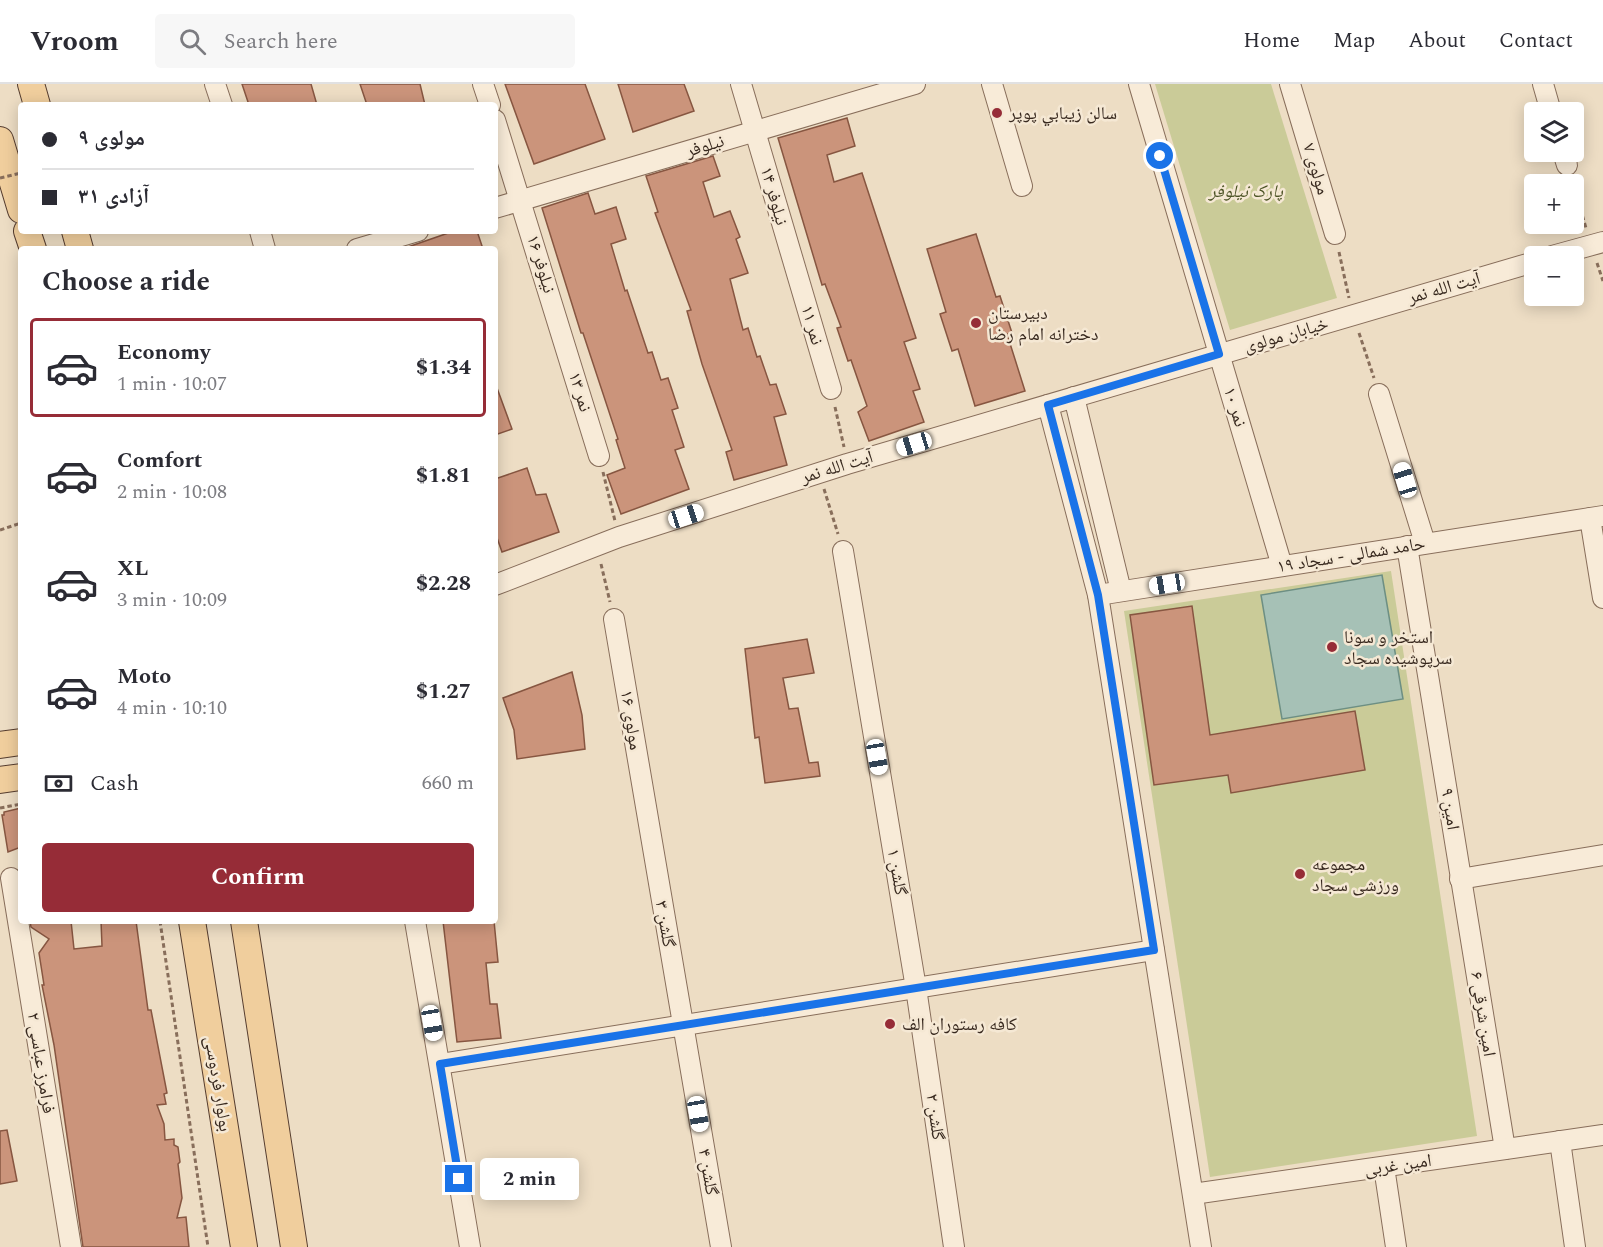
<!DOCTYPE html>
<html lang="en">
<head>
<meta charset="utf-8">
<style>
  :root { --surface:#fff; --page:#f7f7f7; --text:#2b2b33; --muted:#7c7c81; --line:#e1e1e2; --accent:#962c37 }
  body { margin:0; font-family:Spectral,"Noto Naskh Arabic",serif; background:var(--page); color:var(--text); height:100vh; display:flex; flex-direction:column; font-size:22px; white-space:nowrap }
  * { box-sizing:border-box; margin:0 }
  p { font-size:20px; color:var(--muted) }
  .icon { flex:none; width:33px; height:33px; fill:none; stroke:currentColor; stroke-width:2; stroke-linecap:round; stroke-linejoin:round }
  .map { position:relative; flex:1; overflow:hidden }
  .drawer { position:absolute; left:18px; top:162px; width:480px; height:678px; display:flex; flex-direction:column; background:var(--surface); border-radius:6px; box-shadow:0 3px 15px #0003 }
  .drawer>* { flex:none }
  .hud { position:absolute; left:18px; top:18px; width:480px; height:132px; border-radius:6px; box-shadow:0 3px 15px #0003; display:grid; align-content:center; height:132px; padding:0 24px; background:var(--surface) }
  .tools { position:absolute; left:1524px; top:18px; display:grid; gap:12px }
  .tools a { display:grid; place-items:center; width:60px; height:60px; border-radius:6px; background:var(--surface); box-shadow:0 3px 15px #0003; font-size:30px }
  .end { position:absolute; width:27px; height:27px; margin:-14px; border:8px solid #1a73e8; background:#fff; box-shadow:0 0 0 3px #fff }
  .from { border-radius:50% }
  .bubble { position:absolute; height:42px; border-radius:6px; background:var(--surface); box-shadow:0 3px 15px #0003; font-size:20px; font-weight:700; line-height:42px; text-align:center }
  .car { position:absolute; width:18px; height:36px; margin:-18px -9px; border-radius:8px; box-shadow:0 0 4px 2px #0007; background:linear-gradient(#fff 24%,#345 0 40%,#fff 0 76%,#345 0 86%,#fff 0) }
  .hud b { display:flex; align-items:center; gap:21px; height:57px; font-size:22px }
  .hud b+b { border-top:2px solid var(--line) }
  .hud i { width:15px; height:15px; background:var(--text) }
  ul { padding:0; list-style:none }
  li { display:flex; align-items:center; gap:18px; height:99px; margin:0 12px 9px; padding:0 12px; border:3px solid transparent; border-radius:6px }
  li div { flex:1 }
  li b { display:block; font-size:22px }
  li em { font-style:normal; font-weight:700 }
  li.active { border-color:var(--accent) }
  li>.icon { width:54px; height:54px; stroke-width:1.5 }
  h2 { padding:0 24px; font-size:27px; line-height:72px }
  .pay { display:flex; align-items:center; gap:15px; height:66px; padding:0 24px; font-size:22px }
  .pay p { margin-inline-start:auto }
  .action { display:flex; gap:12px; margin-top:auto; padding:12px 24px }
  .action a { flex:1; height:69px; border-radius:6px; background:var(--accent); color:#fff; font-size:24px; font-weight:700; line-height:69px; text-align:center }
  header { display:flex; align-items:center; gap:36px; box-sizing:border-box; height:84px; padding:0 30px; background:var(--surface); border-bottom:2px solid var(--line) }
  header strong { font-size:28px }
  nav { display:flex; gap:33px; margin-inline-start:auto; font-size:21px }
  .search { width:420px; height:54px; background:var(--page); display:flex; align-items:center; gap:15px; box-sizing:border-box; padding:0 21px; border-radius:6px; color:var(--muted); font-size:22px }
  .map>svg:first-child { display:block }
  .green { fill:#cacb98 }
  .water { fill:#a6c1b6; stroke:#6d8f83; stroke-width:1.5 }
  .building { fill:#cb947b; stroke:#875641; stroke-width:1.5 }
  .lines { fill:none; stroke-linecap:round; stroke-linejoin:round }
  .minor-casing { stroke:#886e5b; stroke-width:22 }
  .major-casing { stroke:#563d2f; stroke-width:28 }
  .path { stroke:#886e5b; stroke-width:3; stroke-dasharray:4.5 3; stroke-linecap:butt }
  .minor { stroke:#f8ebd8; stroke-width:20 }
  .major { stroke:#f0ce9d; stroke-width:26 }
  .path-bridge { stroke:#886e5b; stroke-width:3; stroke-dasharray:4.5 3; stroke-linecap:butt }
  .route { stroke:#1a73e8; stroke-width:8 }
  .poi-dot { fill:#962c37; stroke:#f5e8d4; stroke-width:2 }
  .labels { text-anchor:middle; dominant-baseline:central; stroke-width:5; stroke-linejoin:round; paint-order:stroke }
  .poi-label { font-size:18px; fill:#38291f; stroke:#f5e8d4; text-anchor:start }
  .street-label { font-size:18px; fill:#38291f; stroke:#f5e8d4 }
  .park-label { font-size:18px; font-style:italic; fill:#4d5426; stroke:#f5e8d4 }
</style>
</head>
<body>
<header>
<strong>Vroom</strong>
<div class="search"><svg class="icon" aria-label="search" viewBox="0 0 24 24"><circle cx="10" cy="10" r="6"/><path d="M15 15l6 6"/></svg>Search here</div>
<nav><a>Home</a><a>Map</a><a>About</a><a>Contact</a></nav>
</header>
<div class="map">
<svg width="1603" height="1163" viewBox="0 0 1603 1163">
  <rect width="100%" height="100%" fill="#edddc4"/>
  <g class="green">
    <path d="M1155,0h116l66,214 -107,32z"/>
    <path d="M1391,487l86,565 -267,41 -86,-566z"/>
  </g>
  <path class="water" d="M1382,491l21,124 -121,20 -21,-124z"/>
  <g class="building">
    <path d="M242,0h69l6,21h-68z"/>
    <path d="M360,0h60l5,21h-58z"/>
    <path d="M505,0h80l20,55 -71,25z"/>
    <path d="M618,0h66l10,27 -61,21z"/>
    <path d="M847,34l8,28 -28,9 7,27 28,-9 54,165 -12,4 16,47 -7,2 11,31 -55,19 -11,-29 9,-6 -16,-46 -3,1 -11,-33 4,-1 -16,-43 -3,1 -44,-147z"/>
    <path d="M713,72l7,20 -17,6 11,35 16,-6 10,26 -4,2 12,34 -18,6 13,51 5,-2 9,29 3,-1 10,29 6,-1 10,30 -12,3 13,48 -53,15 -8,-28 6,-2 -30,-86 -15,-53 4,-1 -36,-97 3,-1 -12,-36z"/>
    <path d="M588,109l7,21 21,-7 10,32 -15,5 14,47 2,-1 21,63 4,-1 9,28 7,-2 10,30 -6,2 12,37 -9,3 14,39 -68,25 -14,-39 18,-7 -9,-28 2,-1 -35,-106h-2l-39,-125z"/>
    <path d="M454,147h23l6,18h-74l-1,-2z"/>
    <path d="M976,150l20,63 4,-1 12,37 -5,1 18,57 -50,15 -17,-57 -6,2 -12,-37 6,-2 -19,-63z"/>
    <path d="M495,304h2l15,41 -17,6z"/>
    <path d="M527,384l9,27 10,-1 13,38 -57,20 -7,-20v-53z"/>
    <path d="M1192,522l18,129 145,-24 10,59 -134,23 -3,-18 -74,10 -24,-170z"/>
    <path d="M807,555l7,34 -31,5 6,31 9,-1 11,55 9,-1 2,14 -55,7 -6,-46 -4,1 -10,-89z"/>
    <path d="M572,588l10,43 3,34 -68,10 -3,-29 -11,-32z"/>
    <path d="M21,724v39l-13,5 -6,-37h2v-3z"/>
    <path d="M30,837h41l3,28 28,-3 -1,-25h35l12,89h3l16,83 -3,1 2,10 -9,1 7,19 1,16 9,-1v6l4,2 2,15 -2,2 4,34 -5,20 9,-1 3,30h-106l-29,-202 -12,-60h2l-5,-32 10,-14 -18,-12z"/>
    <path d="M443,837h51l4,41 -12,1 4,41h7l4,34 -44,4z"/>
    <path d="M7,1046l10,51 -17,3v-53z"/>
  </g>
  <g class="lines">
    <defs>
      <g id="minor">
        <path d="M215,0l7,21"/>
        <path d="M483,0l7,21"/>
        <path d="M741,0l90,305"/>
        <path d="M992,0l30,102"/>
        <path d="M1139,0l143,482"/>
        <path d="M1290,0l45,150"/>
        <path d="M1543,0l8,28"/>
        <path d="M495,36l104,336"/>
        <path d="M1563,68l4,13"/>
        <path d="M495,124l420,-124"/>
        <path d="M260,147l5,18"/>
        <path d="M357,165l61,-18"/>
        <path d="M1552,172l51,-14"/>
        <path d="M1379,310l46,149"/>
        <path d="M1074,313l47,194"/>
        <path d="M1048,321l50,190 103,652"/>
        <path d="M1590,434l13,80"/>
        <path d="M1407,462l98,603"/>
        <path d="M843,467l73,437 38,259"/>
        <path d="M495,501l124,-48 228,-73 687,-202"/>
        <path d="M1098,511l505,-79"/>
        <path d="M614,535l107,628"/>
        <path d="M11,794l60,369"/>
        <path d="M1460,795l143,-24"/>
        <path d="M415,837l55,326"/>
        <path d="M440,980l714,-114"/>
        <path d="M1560,1057l15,106"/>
        <path d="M1384,1083l12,80"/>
        <path d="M1193,1110l410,-59"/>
      </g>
      <g id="major">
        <path d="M31,0l6,21"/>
        <path d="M0,56l21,70"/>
        <path d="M27,147l6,18"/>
        <path d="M75,147l5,18"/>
        <path d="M0,661l21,-3"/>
        <path d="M0,696l21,-3"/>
        <path d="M192,837l52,326"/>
        <path d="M244,837l50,326"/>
      </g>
    </defs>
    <use href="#minor" class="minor-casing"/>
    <use href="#major" class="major-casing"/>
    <g class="path">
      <path d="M1574,103l12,41"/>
      <path d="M1339,168l10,46"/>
      <path d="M1597,179l6,18"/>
      <path d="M1359,249l15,45"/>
      <path d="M835,323l9,40"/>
      <path d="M603,388l12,49"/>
      <path d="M824,405l14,45"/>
      <path d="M0,446l21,-7"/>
      <path d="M601,480l9,38"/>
      <path d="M0,724l21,-4"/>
      <path d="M160,837l48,326"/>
    </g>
    <use href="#minor" class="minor"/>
    <use href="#major" class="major"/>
    <path class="path-bridge" d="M0,94l21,-5"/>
  </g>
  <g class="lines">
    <path class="route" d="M459,1095l-19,-115 714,-114 -56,-355 -50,-190 171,-51 -59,-198"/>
  </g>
  <g class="poi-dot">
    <circle cx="997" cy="29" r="6"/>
    <circle cx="976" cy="239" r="6"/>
    <circle cx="1332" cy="563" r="6"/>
    <circle cx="1300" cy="790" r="6"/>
    <circle cx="890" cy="940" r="6"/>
  </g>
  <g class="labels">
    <g class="poi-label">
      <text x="1009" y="29">سالن زيبابي پوپر</text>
      <text x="988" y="229">دبیرستان<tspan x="988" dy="21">دخترانه امام رضا</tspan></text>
      <text x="1344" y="553">استخر و سونا<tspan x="1344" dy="21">سرپوشیده سجاد</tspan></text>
      <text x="1312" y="780">مجموعه<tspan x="1312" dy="21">ورزشی سجاد</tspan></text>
      <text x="902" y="940">کافه رستوران الف</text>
    </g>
    <g class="street-label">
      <text transform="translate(705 62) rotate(-17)">نیلوفر</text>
      <text transform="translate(1316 85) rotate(73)">مولوی ۷</text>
      <text transform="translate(774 112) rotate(74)">نیلوفر ۱۴</text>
      <text transform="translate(541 180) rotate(73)">نیلوفر ۱۶</text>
      <text transform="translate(1444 204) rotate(-16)">آیت الله نمر</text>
      <text transform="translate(812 241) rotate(74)">نمر ۱۱</text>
      <text transform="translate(1286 251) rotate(-16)">خیابان مولوی</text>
      <text transform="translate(580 308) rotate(73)">نمر ۱۳</text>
      <text transform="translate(1235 323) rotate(73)">نمر ۱۰</text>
      <text transform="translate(837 383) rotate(-17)">آیت الله نمر</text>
      <text transform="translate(1351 471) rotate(-9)">حامد شمالی - سجاد ۱۹</text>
      <text transform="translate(631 636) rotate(81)">مولوی ۱۶</text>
      <text transform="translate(1450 725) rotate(81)">امین ۹</text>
      <text transform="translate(897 788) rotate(80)">گلشن ۱</text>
      <text transform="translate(665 840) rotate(80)">گلشن ۳</text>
      <text transform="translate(1483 930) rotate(81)">امین شرقی ۶</text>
      <text transform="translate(41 979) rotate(81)">فرامرز عباسی ۲</text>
      <text transform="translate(218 1000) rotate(81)">بولوار فردوسی</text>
      <text transform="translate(935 1033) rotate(82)">گلشن ۲</text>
      <text transform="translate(1398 1081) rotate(-8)">امین غربی</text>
      <text transform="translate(708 1088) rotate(80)">گلشن ۴</text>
    </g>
    <g class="park-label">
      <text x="1246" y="107">پارک نیلوفر</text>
    </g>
  </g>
</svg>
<div class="tools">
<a><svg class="icon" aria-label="layers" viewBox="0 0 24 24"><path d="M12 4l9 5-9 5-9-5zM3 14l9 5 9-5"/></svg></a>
<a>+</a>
<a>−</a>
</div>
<i class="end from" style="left:1160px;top:72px"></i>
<i class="end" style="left:459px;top:1095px"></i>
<div class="bubble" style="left:480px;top:1074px;width:99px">2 min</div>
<i class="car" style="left:914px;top:360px;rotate:253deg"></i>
<i class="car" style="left:1405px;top:396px;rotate:343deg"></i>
<i class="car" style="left:686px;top:432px;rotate:72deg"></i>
<i class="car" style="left:1167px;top:500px;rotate:261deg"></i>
<i class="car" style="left:877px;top:673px;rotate:170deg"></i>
<i class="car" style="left:432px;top:939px;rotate:170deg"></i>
<i class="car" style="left:698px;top:1030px;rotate:170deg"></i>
<div class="hud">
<b><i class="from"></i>مولوی ۹</b>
<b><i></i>آزادی ۳۱</b>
</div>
<section class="drawer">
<h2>Choose a ride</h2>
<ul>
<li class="active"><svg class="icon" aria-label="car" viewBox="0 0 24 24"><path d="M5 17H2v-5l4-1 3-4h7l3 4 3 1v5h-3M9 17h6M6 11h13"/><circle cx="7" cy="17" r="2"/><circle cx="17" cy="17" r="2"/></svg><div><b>Economy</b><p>1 min · 10:07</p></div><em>$1.34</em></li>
<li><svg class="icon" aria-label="car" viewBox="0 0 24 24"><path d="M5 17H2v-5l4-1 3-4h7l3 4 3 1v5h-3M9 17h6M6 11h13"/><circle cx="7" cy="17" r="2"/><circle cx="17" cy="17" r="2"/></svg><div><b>Comfort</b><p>2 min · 10:08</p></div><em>$1.81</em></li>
<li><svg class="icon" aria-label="car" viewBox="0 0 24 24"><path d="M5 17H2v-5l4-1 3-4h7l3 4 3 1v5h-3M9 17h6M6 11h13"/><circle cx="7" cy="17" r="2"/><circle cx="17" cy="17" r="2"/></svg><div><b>XL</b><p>3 min · 10:09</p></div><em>$2.28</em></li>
<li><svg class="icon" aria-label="car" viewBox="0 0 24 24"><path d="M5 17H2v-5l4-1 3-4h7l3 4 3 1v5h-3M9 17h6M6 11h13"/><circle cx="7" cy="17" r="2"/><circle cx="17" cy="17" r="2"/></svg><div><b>Moto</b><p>4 min · 10:10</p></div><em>$1.27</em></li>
</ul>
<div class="pay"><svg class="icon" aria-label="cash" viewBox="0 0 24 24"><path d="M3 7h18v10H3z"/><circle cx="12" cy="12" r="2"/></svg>Cash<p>660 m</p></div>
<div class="action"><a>Confirm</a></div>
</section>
</div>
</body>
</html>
